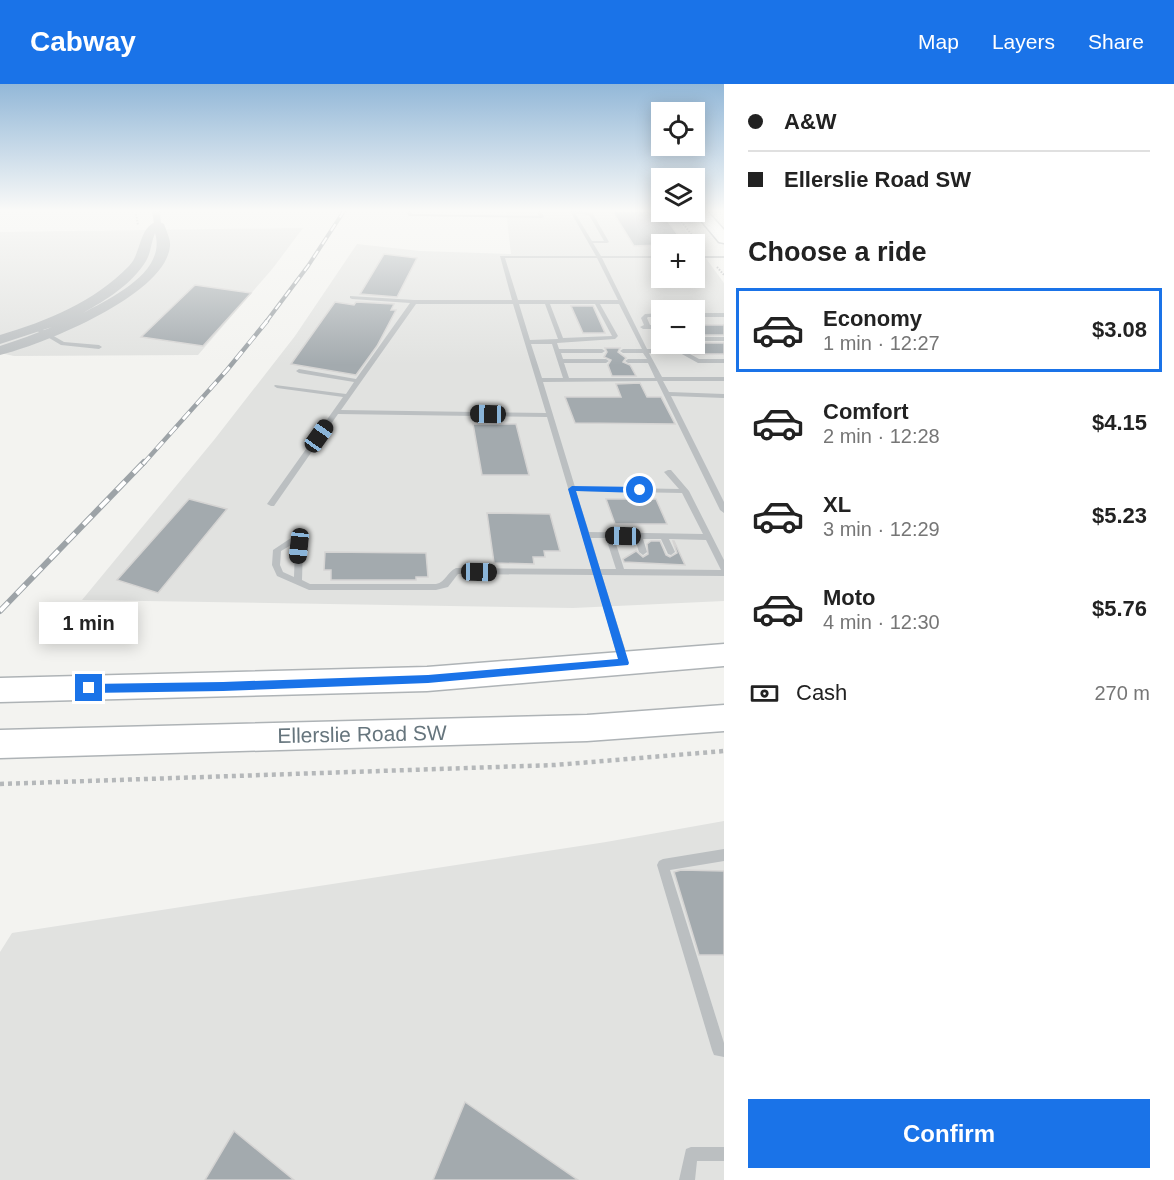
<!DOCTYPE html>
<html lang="en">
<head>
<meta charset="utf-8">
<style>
  :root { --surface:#fff; --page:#f6f6f6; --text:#222; --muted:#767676; --line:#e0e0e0; --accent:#1a73e8 }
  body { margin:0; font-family:Helvetica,sans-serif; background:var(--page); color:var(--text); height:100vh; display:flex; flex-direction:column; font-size:22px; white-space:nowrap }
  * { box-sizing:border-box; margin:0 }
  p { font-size:20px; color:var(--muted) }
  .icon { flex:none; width:33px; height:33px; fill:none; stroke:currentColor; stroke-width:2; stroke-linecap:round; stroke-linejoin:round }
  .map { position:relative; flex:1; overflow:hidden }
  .panel { display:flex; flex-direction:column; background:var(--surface); width:450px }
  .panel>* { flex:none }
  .banner { display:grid; align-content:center; height:132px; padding:0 24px; background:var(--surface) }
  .tools { position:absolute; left:651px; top:18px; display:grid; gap:12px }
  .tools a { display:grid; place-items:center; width:54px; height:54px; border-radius:0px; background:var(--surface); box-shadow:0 3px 15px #0003; font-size:30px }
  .end { position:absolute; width:27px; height:27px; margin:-14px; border:8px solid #1a73e8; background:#fff; box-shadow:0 0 0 3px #fff }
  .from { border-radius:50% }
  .bubble { position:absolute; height:42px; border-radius:0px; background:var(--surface); box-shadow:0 3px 15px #0003; font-size:20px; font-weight:700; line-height:42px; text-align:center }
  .car { position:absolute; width:18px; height:36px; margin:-18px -9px; border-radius:8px; box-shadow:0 0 4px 2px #0007; background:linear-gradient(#222 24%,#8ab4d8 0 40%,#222 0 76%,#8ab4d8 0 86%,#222 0) }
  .banner b { display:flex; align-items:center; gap:21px; height:57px; font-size:22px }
  .banner b+b { border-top:2px solid var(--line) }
  .banner i { width:15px; height:15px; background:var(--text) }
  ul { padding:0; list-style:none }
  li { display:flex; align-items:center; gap:18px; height:84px; margin:0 12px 9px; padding:0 12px; border:3px solid transparent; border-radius:0px }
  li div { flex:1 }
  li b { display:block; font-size:22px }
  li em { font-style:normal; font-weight:700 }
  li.selected { border-color:var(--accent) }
  li>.icon { width:54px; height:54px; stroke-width:1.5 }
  h2 { padding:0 24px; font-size:27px; line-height:72px }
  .pay { display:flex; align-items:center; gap:15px; height:66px; padding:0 24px; font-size:22px }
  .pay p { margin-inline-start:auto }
  .button { display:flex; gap:12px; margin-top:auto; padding:12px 24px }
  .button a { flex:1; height:69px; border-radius:0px; background:var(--accent); color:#fff; font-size:24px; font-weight:700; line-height:69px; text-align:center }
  header { display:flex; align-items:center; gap:36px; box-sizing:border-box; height:84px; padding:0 30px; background:var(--accent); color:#fff }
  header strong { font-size:28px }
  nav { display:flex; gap:33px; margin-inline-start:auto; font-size:21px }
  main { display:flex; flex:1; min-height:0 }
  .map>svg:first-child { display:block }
  .built { fill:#e1e2e0; fill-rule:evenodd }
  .building { fill:#a3aaae; stroke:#d5d4d3; stroke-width:1.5 }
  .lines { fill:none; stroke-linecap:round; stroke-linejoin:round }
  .secondary-casing { stroke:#aeb3b6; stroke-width:3 }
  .path-far1 { stroke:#b5b8ba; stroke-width:2; stroke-dasharray:1.5 1.5; stroke-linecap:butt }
  .path { stroke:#b5b8ba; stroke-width:4.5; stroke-dasharray:4 4; stroke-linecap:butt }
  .service { fill:#bbbfc1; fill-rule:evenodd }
  .minor { fill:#bbbfc1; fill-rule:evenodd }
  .tertiary { fill:#bbbfc1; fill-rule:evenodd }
  .secondary { fill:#fff; fill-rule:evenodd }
  .rail-far2-casing { stroke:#9da3a7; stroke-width:4 }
  .rail-far1-casing { stroke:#9da3a7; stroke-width:4.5 }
  .rail-casing { stroke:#9da3a7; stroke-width:6 }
  .rail-far2 { stroke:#fff; stroke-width:2; stroke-dasharray:8; stroke-linecap:butt }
  .rail-far1 { stroke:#fff; stroke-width:3; stroke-dasharray:10; stroke-linecap:butt }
  .rail { stroke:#fff; stroke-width:4; stroke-dasharray:12; stroke-linecap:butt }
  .route { fill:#1a73e8 }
  .labels { text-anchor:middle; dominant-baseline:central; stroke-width:6; stroke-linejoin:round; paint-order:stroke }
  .street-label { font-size:21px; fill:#66757d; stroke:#fff }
</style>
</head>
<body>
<header>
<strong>Cabway</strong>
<nav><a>Map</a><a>Layers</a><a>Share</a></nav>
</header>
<main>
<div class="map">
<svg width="724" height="1096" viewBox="0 0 724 1096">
  <rect width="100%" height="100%" fill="#f3f3f0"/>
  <g class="built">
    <path d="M506,127l166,1 52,71v318l-151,7 -491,-8 132,-160 81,-104 62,-92 63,7 91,3zM662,160h32v34h-32zM662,226h32v34h-32z"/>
    <path d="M303,144l-30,40 -75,87 -184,1 -14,-3v-121z"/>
    <path d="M724,737v359h-724v-228l12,-19 594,-91z"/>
  </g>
  <g class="building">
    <path d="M612,127h48l25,33 -51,2z"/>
    <path d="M384,170l33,4 -20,39 -37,-3z"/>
    <path d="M195,201l56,8 -48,53 -62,-9z"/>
    <path d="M335,218l19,3 2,-3 38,2 -3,6h5l-19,36 -21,29 -65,-11z"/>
    <path d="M571,222h22l12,27h-22z"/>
    <rect x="694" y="241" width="30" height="10"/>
    <path d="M724,259v11h-30v-11z"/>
    <path d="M605,264h15l-2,4 8,6 -3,4 7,3 6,11h-24l-4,-11 3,-5 -7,-3 3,-5z"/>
    <path d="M640,299l7,14h14l14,27 -100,-1 -10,-26h56l-5,-13z"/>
    <path d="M473,340h43l13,51h-47z"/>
    <path d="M189,415l38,10 -69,84 -41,-13z"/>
    <path d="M606,415h50l11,25h-52z"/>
    <path d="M487,429l63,1 10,37h-16l1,6h-12l1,7 -40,-1z"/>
    <path d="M651,457h9l6,14 4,2 7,-4 -4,-12h1l11,24 -61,-3 -1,-3 13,-8 7,6 5,-3 -1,-10z"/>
    <path d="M325,468l101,1 2,24h-12v3h-85v-10h-7z"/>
    <path d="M681,786l43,1v84h-25l-25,-83z"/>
    <path d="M465,1018l113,78h-145z"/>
    <path d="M234,1047l60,49h-89z"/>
  </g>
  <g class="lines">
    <defs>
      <g id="secondary">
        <path d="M694,128l13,-1 17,19v13l-5,-1z"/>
        <path d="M724,560v22l-297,25 -427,11v-24l427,-11z"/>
        <path d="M724,621v26l-137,10 -587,17v-28l587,-15z"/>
      </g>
    </defs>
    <use href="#secondary" class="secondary-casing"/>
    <g class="path-far1">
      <path d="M674,128l27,35"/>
      <path d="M136,130l2,11"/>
      <path d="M717,183l7,8"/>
    </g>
    <path class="path" d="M0,700l555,-19 169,-14"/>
    <g class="service">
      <path d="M407,127h4l1,3 127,2 -2,-5h4l3,6 -2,1 -132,-2 -2,-1z"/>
      <path d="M570,127h12l11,3 16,28 -2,1h-14l8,13h61v2h-60l45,91h34l18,10h25v4h-26l-18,-10h-31l13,24h62v4h-61l6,11 55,2v4l-53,-2 53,106v11l-4,-3 -63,-129 -114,1 32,105 104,2 -15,-17 4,-2h3l18,21 35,69v16l-122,-1 27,87 -2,3h-6l-2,-3 -25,-87 -136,-1 -10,13 -12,3h-127l-32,-14 -5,-11 1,-15 18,-12 5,-9 3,-1 4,3 -5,9 5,6 -1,34 8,4h126c10,-2 11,-12 20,-16l136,1 -45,-152 -209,-3 -64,92h-3l-4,-2 76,-107 -66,-9 -3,-2 1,-1 71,9 8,-12 -55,-9 -3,-2 3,-2 57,10 54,-76 -58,-4 -2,-1v-2l64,4h98l-12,-44h96zM575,129l14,2 15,26h-12zM505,174h92l21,42h-100zM416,220h97l33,109 -205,-3zM519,220h26l13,35 -28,1zM550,220h45l17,32 -49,2zM600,220h19l23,45h-19l-3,2 3,2h20l4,6h-19l-3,2 3,2h20l7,15h-86l-5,-15h42l3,-2 -3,-2h-43l-2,-6h41l3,-2 -3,-2h-43l-2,-6 58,-4 3,-3zM531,260h21l11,34h-21zM576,407l106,2 21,41 -114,-2zM591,454h15l10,31h-16zM614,454l21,1 4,13 4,3 4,-3 -4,-13h18l7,15 3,1 4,-3 -6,-13 37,1 15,30 -97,-1zM293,460l2,3 -1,30 -11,-5 -3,-7 1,-14z"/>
      <rect x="694" y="172" width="30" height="2"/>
      <path d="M662,229v4h-14l-1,1 3,7h12v4h-19l-3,-2 4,-2 -3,-7 4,-4z"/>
      <rect x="694" y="229" width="30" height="4"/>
      <path d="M34,243h4l26,15 35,3 3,2 -3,2 -38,-4 -27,-16z"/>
      <rect x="694" y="253" width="30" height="4"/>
      <path d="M724,765v12l-54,9 54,173v14l-10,-2 -2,-5 -55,-185 2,-4 4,-2z"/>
      <path d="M691,1063h33v14h-27l-2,19h-16l7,-31z"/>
    </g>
    <path class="minor" d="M152,127h8l1,15 -7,-2z"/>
    <path class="tertiary" d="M158,137l6,3c2,6 7,16 6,22 -4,49 -128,99 -170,109v-9c18,-6 35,-12 52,-19l-52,17v-9c47,-14 94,-33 129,-69 13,-13 9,-39 29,-45zM155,149c12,39 -44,65 -72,80 23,-13 49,-29 63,-52 5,-8 5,-19 9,-28z"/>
    <use href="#secondary" class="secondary"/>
    <defs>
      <path id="rail-far2" d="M266,238l42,-56 36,-55"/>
      <path id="rail-far1" d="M143,380l84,-94 40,-49"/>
      <path id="rail" d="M0,527l144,-149"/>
    </defs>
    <use href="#rail-far2" class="rail-far2-casing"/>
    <use href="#rail-far1" class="rail-far1-casing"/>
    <use href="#rail" class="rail-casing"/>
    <use href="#rail-far2" class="rail-far2"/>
    <use href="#rail-far1" class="rail-far1"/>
    <use href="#rail" class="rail"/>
  </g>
  <linearGradient id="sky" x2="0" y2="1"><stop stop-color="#93b8d8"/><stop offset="0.45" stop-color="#fafaf8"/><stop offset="1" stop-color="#fafaf8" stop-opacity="0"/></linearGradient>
  <rect width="724" height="281" fill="url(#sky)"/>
  <path class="route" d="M572,402l68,1 4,3 -4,3 -64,-2 53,172 -1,2 -200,18 -205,8 -134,2 -5,-5 5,-4 134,-2 205,-7 190,-16 -50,-170z"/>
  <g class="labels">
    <g class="street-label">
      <text transform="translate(362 650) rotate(-1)">Ellerslie Road SW</text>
    </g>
  </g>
</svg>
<div class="tools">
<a><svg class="icon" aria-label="locate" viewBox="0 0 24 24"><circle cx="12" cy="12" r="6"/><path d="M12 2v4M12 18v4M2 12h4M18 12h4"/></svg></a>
<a><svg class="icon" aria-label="layers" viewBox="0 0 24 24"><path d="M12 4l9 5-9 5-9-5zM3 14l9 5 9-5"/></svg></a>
<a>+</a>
<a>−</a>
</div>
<i class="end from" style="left:640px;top:406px"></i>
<i class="end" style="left:89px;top:604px"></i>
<div class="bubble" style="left:39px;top:518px;width:99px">1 min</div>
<i class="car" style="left:488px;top:330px;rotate:271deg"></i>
<i class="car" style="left:319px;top:352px;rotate:35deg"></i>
<i class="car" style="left:623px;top:452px;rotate:271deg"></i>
<i class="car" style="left:299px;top:462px;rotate:186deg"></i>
<i class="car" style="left:479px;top:488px;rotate:91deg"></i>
</div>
<section class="panel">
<div class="banner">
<b><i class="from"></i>A&amp;W</b>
<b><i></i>Ellerslie Road SW</b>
</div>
<h2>Choose a ride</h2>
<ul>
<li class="selected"><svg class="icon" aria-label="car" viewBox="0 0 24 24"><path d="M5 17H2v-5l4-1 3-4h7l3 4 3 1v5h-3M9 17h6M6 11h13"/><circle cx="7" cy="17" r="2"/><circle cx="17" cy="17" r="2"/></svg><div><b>Economy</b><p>1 min · 12:27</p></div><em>$3.08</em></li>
<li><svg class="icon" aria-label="car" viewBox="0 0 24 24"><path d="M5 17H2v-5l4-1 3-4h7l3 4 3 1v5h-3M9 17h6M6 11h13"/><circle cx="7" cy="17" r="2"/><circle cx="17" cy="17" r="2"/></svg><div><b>Comfort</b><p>2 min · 12:28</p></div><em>$4.15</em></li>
<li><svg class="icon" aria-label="car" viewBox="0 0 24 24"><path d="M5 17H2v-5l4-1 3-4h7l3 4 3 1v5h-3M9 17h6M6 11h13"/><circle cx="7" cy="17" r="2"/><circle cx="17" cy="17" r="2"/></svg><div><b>XL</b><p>3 min · 12:29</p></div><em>$5.23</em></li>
<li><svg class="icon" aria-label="car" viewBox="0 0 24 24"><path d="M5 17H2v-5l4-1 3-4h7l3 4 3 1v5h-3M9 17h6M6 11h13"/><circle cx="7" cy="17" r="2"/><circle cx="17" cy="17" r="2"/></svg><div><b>Moto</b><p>4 min · 12:30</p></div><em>$5.76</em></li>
</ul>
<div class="pay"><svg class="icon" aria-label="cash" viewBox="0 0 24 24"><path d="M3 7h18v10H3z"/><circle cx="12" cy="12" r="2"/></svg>Cash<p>270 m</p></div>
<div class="button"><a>Confirm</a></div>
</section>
</main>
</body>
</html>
